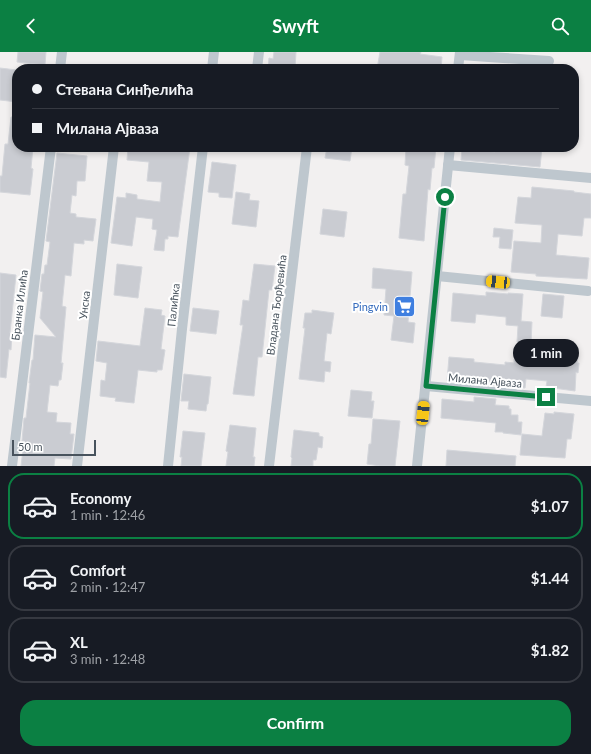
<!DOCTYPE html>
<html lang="en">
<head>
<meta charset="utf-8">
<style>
  :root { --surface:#171b24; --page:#242831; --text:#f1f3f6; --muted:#9ea1a6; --line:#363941; --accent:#0b8043 }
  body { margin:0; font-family:Lato,sans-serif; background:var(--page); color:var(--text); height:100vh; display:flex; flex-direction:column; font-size:15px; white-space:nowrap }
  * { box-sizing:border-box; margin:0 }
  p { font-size:13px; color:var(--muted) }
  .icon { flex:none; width:22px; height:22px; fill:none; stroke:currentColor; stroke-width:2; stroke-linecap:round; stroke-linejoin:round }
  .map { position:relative; height:414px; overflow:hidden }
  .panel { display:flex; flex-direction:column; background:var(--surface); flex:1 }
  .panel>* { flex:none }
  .hud { position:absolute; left:12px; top:12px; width:567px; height:88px; border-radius:16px; box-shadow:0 2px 6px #0003; display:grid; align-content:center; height:88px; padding:0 20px; background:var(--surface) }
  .scale { position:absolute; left:12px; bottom:10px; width:84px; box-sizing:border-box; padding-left:4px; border:2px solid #48535d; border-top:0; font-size:11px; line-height:14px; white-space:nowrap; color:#48535d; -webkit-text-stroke:3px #fff; paint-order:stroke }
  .end { position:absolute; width:18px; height:18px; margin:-9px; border:5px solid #0b8043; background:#fff; box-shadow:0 0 0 2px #fff }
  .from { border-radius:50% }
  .bubble { position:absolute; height:28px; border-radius:14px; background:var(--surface); box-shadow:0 2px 6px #0003; font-size:13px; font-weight:700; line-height:28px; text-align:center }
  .car { position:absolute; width:12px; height:24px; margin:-12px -6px; border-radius:5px; box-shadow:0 0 3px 1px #0007; background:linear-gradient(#f5c518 24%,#345 0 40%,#f5c518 0 76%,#345 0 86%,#f5c518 0) }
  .hud b { display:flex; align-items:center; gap:14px; height:38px; font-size:15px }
  .hud b+b { border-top:1px solid var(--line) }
  .hud i { width:10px; height:10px; background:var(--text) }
  ul { padding:7px 0 0; list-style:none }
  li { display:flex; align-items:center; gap:12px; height:66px; margin:0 8px 6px; padding:0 12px; border:2px solid var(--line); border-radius:16px }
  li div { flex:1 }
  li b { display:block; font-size:15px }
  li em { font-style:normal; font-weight:700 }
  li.selected { border-color:var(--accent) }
  li>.icon { width:36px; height:36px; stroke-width:1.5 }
  .primary-button { display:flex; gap:8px; margin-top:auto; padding:8px 20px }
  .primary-button a { flex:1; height:46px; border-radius:16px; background:var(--accent); color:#fff; font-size:16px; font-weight:700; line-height:46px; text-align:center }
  header { display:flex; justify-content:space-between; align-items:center; height:52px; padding:0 20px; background:var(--accent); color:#fff; font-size:18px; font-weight:700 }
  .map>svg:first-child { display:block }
  .building { fill:#caccd2; stroke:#d4d6db }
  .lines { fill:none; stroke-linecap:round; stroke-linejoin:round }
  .street { stroke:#bec7ce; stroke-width:10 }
  .route { stroke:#0b8043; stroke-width:5 }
  .labels { text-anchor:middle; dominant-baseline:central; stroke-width:4; stroke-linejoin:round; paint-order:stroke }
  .street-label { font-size:11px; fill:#48535d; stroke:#fff }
  .shop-label { font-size:11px; fill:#366cbe; stroke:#fff; text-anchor:end }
</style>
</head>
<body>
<header><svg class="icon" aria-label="back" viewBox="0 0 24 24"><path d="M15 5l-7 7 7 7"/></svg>Swyft<svg class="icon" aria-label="search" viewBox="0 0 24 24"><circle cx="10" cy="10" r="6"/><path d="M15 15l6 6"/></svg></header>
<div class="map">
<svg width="591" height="414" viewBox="0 0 591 414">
  <rect width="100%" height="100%" fill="#f2f0f0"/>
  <g class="building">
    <path d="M18,0h28l-1,13 -28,-3z"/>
    <path d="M274,0h22l-1,17h-27l1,-11 4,1z"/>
    <path d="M380,0h41l-1,2 22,3 -1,12h-64z"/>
    <path d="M0,16l17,2v32l-17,-2z"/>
    <path d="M11,65h6v30h16l-2,21 2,1 -3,26 -30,-3v-16h2l3,-32h3z"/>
    <path d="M128,95h62l-12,90 -10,-1v3h-3l-1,12 -10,-1 3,-20 -5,-1 1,-10 -17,-2 -4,29 -21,-3 6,-46 9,1v-5l11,2v4l23,3 2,-20 -15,-1 2,-19 -22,-2z"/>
    <path d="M327,95h25l-2,14 -25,-3z"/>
    <path d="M406,95h30l-2,21h-2l-2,22 -2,-1 -4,52 -25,-3 4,-44h3l3,-28 -4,-1z"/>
    <path d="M495,95h47l-2,20 -79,-7 1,-11 33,3z"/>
    <path d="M57,101l30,3 -2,25h-8l-1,15 -4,-1 -2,18 6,1v3l20,2 -3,22 -9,-1v4l-10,-1 -3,33 -6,-1 -3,31 4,1 -5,56h2l-2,17h-2l-1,6 -8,-1 -3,27 10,1 -1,9 15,1 -1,11h4l-3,25 -16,-1 -1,8h-33l3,-25h-2l2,-23h2l4,-35h-1l3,-23h1l2,-25 21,2 -16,-19 3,-26 -3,-1 2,-17h2l1,-9h2l3,-23 -4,-1z"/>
    <path d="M212,110l24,3 -4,33 -13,-1v-4l-11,-1z"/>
    <path d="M532,135l42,4v1l17,2v24h-7l-2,18 -24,-2 -2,21 33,3 -2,21 -51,-3v-2l-25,-2 3,-31 27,2 1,-18 -27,-2 3,-26 13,1z"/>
    <path d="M236,140l14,2 -1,6 10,1 -3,26 -24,-3z"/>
    <path d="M323,157l24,3 -3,25 -24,-3z"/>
    <path d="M494,176l19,2 -2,19 -12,-1 1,-11h-7z"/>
    <path d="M117,212l25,3 -4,31 -24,-3z"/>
    <path d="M254,212l21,2 -3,24h-3l-7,67h-4l-4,39 -21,-2 10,-69h-3l3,-25 6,1z"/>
    <path d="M373,216l39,4 -4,50 7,1 -2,20 -22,-3 3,-24 -10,-1 2,-26 -14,-1z"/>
    <path d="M0,221l16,2 -6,58h2l-1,17 -2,-1 -3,29 -6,-1z"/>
    <path d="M486,240l22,2v-1l15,1 -2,27 11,1 -1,21 -14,-1 1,-16 -12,-1v-8l-30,-3 -1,9 -24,-2 2,-28 33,3z"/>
    <path d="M543,242l21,2 -2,22 -21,-2z"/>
    <path d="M145,256l17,2 -1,5 4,1 -4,33 4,1 -3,20h-5v2l-19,-2 -4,33 -19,-2 1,-3 -16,-2 1,-16 4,1 2,-18 -11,-2 2,-20 42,5z"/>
    <path d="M193,256l26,3 -3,23 -26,-3z"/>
    <path d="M312,258l22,3 -3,21 -4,-1 -3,28 7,1 -1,10 -5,-1 -1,11 -25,-3 6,-51h-2l2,-15h7z"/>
    <path d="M561,304l17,2 -1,5h2l-1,10 -2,-1 -1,19 -29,-4 1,-6 -21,-2 -1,9 -78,-7 2,-24 25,2v3l31,3v-3l9,1v-4l22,2 1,-2 24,2z"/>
    <path d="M184,322l27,3 -3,27h-1l-1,7 -18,-2 1,-8h-8z"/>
    <path d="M351,338l21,2 -1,9h3l-2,17 -24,-2z"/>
    <path d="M474,345l22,2 -1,6 14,1v3h2v6h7v7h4l-1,13 -18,-2v-1h-8l1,-9 -55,-5 1,-19 32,3z"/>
    <path d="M554,360l20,2 -3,25h-4l-2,19 -45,-3 2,-21 20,2 3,-23 9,1z"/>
    <path d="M373,367l27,2 -5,45h-15l-13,-2 2,-20h2z"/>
    <path d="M230,373l26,3 -3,29h2l-1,9h-28l2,-14 -2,-1z"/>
    <path d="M294,378l25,3v3l4,1 -1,11 -4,-1 -2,13h-3v6h-22l1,-8 -1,-1z"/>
    <path d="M183,379l22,2 -4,33h-20l1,-9h-2z"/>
    <path d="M447,398l69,6 -1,10h-69z"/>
  </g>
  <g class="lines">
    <g class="street">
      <path d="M460,3l89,6"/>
      <path d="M60,17l2,-17"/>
      <path d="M212,17l2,-17"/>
      <path d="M257,17l2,-17"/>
      <path d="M458,17l2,-17"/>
      <path d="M448,113l143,13"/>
      <path d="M437,224l151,15"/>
      <path d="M426,334l165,15"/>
      <path d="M12,414l39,-319"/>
      <path d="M77,414l37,-319"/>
      <path d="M168,414l14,-137 21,-182"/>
      <path d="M269,414l38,-319"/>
      <path d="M417,414l33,-319"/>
    </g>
  </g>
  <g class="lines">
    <path class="route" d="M445,145l-19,189 120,11"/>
  </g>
  <defs>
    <symbol id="supermarket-square" viewBox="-11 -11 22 22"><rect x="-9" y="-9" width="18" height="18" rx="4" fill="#3f7fe0" stroke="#fff"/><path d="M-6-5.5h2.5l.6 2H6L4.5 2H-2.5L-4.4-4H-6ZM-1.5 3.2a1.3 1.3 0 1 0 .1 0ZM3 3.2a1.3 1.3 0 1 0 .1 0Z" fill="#fff"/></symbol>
  </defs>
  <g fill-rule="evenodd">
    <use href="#supermarket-square" x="392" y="242" width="25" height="25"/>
  </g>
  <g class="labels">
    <g class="street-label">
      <text transform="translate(19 253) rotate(-83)">Бранка Илића</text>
      <text transform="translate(84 253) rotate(-83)">Унска</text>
      <text transform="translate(173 253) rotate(-84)">Палићка</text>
      <text transform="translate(276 253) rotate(-83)">Владана Ђорђевића</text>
      <text transform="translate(485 328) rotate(5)">Милана Ајваза</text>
    </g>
    <g class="shop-label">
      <text x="388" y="254">Pingvin</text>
    </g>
  </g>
</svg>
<div class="scale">50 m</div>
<i class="end from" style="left:445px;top:145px"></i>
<i class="end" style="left:546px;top:345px"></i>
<div class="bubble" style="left:513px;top:287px;width:66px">1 min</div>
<i class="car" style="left:498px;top:230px;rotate:276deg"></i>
<i class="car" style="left:423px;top:361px;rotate:6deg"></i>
<div class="hud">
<b><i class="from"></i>Стевана Синђелића</b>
<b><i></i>Милана Ајваза</b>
</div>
</div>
<section class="panel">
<ul>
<li class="selected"><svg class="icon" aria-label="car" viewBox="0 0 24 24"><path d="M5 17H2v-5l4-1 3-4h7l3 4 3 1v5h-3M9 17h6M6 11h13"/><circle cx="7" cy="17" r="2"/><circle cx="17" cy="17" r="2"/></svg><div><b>Economy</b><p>1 min · 12:46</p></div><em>$1.07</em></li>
<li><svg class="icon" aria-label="car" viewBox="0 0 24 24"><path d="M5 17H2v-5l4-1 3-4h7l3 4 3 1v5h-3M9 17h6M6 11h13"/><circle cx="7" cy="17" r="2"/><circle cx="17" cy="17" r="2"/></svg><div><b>Comfort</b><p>2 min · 12:47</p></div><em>$1.44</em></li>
<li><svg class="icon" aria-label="car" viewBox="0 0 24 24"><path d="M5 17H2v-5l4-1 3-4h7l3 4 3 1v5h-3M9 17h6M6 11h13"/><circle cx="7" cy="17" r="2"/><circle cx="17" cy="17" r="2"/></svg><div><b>XL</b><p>3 min · 12:48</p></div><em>$1.82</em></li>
</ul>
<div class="primary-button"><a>Confirm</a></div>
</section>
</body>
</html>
